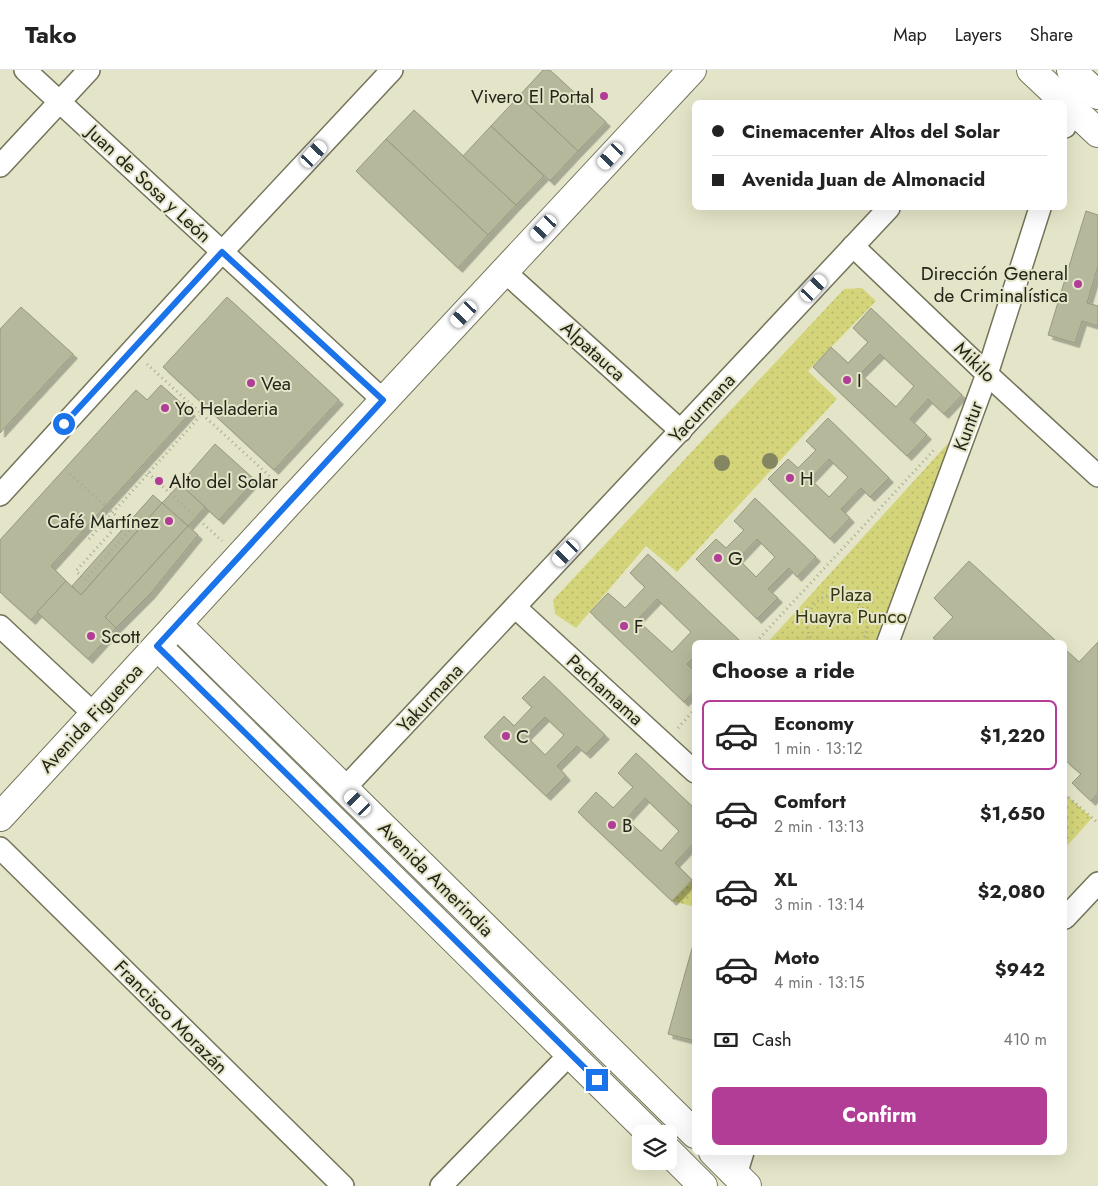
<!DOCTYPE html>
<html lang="en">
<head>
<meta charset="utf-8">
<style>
  :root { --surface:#fff; --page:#f2f2f2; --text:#222; --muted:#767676; --line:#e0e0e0; --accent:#b13d96 }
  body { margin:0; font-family:Jost,sans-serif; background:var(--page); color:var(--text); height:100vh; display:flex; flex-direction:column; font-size:19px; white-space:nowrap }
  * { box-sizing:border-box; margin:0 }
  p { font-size:16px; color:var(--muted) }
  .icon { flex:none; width:28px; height:28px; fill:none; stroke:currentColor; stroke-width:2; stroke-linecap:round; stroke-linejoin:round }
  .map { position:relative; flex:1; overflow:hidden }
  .side { position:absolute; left:692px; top:570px; width:375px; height:515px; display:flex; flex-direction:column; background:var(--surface); border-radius:8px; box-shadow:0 5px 20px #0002 }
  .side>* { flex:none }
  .banner { position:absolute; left:692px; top:30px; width:375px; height:110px; border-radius:8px; box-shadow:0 5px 20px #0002; display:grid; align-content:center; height:110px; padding:0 20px; background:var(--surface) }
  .controls { position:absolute; left:632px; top:1055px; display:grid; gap:10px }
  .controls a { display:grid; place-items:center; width:45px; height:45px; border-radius:8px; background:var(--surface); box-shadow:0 5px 20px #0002; font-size:25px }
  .end { position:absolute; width:22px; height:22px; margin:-11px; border:6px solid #1a73e8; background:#fff; box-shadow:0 0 0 2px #fff }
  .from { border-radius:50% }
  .car { position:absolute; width:15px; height:30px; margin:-15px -8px; border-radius:6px; box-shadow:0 0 4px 1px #0007; background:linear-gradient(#fff 24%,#345 0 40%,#fff 0 76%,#345 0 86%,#fff 0) }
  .banner b { display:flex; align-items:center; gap:18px; height:48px; font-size:19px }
  .banner b+b { border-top:1px solid var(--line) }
  .banner i { width:12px; height:12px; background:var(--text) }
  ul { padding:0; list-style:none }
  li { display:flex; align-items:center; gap:15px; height:70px; margin:0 10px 8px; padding:0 10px; border:2px solid transparent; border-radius:8px }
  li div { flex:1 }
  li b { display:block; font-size:19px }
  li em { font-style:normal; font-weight:700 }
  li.active { border-color:var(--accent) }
  li>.icon { width:45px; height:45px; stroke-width:1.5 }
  h2 { padding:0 20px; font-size:22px; line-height:60px }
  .pay { display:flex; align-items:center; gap:12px; height:55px; padding:0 20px; font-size:19px }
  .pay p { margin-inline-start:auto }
  .button { display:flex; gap:10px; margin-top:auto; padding:10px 20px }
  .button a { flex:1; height:58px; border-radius:8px; background:var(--accent); color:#fff; font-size:20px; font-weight:700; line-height:58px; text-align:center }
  header { display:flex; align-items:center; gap:30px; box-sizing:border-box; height:70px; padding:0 25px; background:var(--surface); border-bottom:1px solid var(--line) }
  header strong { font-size:24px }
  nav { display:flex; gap:28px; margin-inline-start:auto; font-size:18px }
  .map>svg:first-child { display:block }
  .park { fill:url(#park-dots) }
  .building { fill:#b6b89b; stroke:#97987d; fill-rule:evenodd; filter:url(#shadow) }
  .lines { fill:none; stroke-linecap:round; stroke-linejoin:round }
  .street-casing { stroke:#737459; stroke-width:24 }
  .secondary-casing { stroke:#737459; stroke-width:30 }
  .path { stroke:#a8a992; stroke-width:3; stroke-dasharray:1 4; stroke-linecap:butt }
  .street { stroke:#fff; stroke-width:21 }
  .secondary { stroke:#fff; stroke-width:28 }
  .path-bridge { stroke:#a8a992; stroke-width:3; stroke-dasharray:1 4; stroke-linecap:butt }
  .tree { fill:#848561 }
  .route { stroke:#1a73e8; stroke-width:6 }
  .poi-dot { fill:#b13d96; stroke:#e4e5c8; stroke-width:2 }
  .labels { text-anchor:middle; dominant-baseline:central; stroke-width:4; stroke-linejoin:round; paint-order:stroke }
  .poi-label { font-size:19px; fill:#242419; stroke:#e4e5c8; text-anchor:start }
  .street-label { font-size:19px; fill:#242419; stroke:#e4e5c8 }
  .park-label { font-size:19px; fill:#36360d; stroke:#e4e5c8 }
</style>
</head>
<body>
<header>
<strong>Tako</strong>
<nav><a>Map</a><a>Layers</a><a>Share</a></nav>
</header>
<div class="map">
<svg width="1098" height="1116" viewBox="0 0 1098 1116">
  <defs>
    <pattern id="park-dots" width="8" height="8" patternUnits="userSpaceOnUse" patternTransform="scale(1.25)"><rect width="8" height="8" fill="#d4d57a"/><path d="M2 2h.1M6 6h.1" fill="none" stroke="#b6b769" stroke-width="1.8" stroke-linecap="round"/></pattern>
    <filter id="shadow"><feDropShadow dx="4.5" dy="4.5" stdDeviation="0" flood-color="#0004"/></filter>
  </defs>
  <rect width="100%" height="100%" fill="#e4e5c8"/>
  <g class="park">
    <path d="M862,218l14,13 -68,70 29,28 -160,173 -31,-26 -70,82 -21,-14 -2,-14 291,-311z"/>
    <path d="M951,370l-76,202h-107z"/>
    <path d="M1065,724l27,24 -27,30z"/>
    <path d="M695,805v32l-23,-6z"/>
  </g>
  <g class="building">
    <path d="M543,0h7l56,52 -28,29 -59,-55z"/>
    <path d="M519,26l59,55 -28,30 -59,-55z"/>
    <path d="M414,40l102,95 -28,30 -102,-96z"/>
    <path d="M491,56l53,50 -28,29 -53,-49z"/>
    <path d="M386,69l102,96 -30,33 -102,-97z"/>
    <path d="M1086,141l12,4v51l-11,37 11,3v20l-16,-5 -7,22 -27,-8z"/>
    <path d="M227,227l112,103 -65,70 -111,-103z"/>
    <path d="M21,237l52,47 -73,79v-104z"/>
    <path d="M871,238l91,87 -18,19 -16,-15 -18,20 17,16 -20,21 -94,-89 18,-20 17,16 20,-21 -15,-14zM880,284l34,32 -18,21 -36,-33z"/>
    <path d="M161,315l30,27 -140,154 15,15 -35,39 -31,-28v-52l136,-150 11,10z"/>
    <path d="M828,348l61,60 -19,19 -9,-9 -20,21 9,9 -20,21 -62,-60 20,-20 10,9 18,-18 -10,-9zM829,389l19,18 -19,20 -19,-18z"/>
    <path d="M215,374l40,36 -36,40 -39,-36z"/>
    <path d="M180,414l25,23 -17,19 -26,-23z"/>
    <path d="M153,425l9,8 -81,92 -9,-9z"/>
    <path d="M755,428l61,59 -19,20 -8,-9 -21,21 10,9 -21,21 -61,-60 20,-20 10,9 18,-18 -10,-9zM757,469l18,18 -19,20 -18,-18z"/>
    <path d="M162,433l26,23 -83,91 11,11 -28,31 -51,-47 29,-31 15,14z"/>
    <path d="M188,456l10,9 -48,59 -34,34 -11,-11z"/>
    <path d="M648,484l91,86 -2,2h-42v14l-8,8 8,8v18l-11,12 -94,-90 18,-19 17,15 20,-21 -15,-14zM657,529l34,33 -19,20 -35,-32z"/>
    <path d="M969,491l88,81h-119l-5,-4 20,-21 -19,-19z"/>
    <path d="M1098,572v151l-7,8 -19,-18 9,-9 -16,-14v-111l14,13z"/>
    <path d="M544,606l61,59 -19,19 -9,-8 -20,20 9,10 -20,20 -62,-59 20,-21 10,10 18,-19 -10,-9zM545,647l19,18 -19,20 -19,-19z"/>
    <path d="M636,683l59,56v37l-2,-2 -18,19 17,17 -20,21 -94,-89 18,-20 17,16 20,-21 -15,-14zM645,728l34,33 -18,20 -35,-32z"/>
    <path d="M695,868v103l-27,-7z"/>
  </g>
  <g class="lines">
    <defs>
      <g id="street">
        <path d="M25,0l358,330"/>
        <path d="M1065,57l10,-33"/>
        <path d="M0,96l89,-96"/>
        <path d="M853,176l134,128 111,102"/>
        <path d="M504,201l177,160"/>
        <path d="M0,425l222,-243 170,-182"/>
        <path d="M515,537l180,165"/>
        <path d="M0,556l94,88"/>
        <path d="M888,572l99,-268 53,-166"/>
        <path d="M344,719l545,-581"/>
        <path d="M0,778l343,338"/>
        <path d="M1065,848l33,-35"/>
        <path d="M736,1105l7,-23"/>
        <path d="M441,1116l129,-132"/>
      </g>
      <g id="secondary">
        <path d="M1031,0l67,63"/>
        <path d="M1071,0l27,25"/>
        <path d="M177,554l518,510"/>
        <path d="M157,576l494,488"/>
        <path d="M0,747l293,-319 399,-428"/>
        <path d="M669,1082l34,34"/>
        <path d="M713,1082l34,34"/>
      </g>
    </defs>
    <use href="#street" class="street-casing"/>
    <use href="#secondary" class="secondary-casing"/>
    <g class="path">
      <path d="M147,294l128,117"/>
      <path d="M148,403l74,68"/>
      <path d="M104,452l9,8 -37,41 9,9 46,-51"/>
      <path d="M89,469l113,-125"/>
      <path d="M756,572l178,-192"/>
      <path d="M813,572c-5,-7 -7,-16 -5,-25 12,-43 78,-18 54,25"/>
      <path d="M678,658l17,-19"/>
      <path d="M1065,724l33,29"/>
    </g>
    <use href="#street" class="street"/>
    <use href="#secondary" class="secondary"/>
    <path class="path-bridge" d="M70,404l61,55"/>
  </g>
  <g class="tree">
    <circle cx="770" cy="391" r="8"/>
    <circle cx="722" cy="393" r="8"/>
  </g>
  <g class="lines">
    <path class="route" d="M64,354l158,-172 161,148 -226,246 440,434"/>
  </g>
  <g class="poi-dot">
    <circle cx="604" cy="26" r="5"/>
    <circle cx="1078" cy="214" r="5"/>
    <circle cx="847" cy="310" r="5"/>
    <circle cx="251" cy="313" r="5"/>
    <circle cx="165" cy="338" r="5"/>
    <circle cx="790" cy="408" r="5"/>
    <circle cx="159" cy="411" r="5"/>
    <circle cx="169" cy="451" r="5"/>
    <circle cx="718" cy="488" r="5"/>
    <circle cx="624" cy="556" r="5"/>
    <circle cx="91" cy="566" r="5"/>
    <circle cx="506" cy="666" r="5"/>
    <circle cx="612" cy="755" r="5"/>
  </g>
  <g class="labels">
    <g class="poi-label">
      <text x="594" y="26" text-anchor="end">Vivero El Portal</text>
      <text x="1068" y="203" text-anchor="end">Dirección General<tspan x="1068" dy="22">de Criminalística</tspan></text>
      <text x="857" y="310">I</text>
      <text x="261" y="313">Vea</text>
      <text x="175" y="338">Yo Heladeria</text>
      <text x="800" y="408">H</text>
      <text x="169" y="411">Alto del Solar</text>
      <text x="159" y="451" text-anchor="end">Café Martínez</text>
      <text x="728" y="488">G</text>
      <text x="634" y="556">F</text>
      <text x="101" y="566">Scott</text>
      <text x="516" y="666">C</text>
      <text x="622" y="755">B</text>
    </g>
    <g class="street-label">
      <text transform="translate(149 114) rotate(43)">Juan de Sosa y León</text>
      <text transform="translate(593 281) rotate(42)">Alpatauca</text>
      <text transform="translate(975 292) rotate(44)">Mikilo</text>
      <text transform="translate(702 338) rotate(-47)">Yacurmana</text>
      <text transform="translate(968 356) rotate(-70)">Kuntur</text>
      <text transform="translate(605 620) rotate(42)">Pachamama</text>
      <text transform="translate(430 628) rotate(-47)">Yakurmana</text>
      <text transform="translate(91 648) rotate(-47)">Avenida Figueroa</text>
      <text transform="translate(436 809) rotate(45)">Avenida Amerindia</text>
      <text transform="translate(171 947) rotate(45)">Francisco Morazán</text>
    </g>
    <g class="park-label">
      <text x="851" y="524">Plaza<tspan x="851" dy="22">Huayra Punco</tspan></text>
    </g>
  </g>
</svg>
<div class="controls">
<a><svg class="icon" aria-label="layers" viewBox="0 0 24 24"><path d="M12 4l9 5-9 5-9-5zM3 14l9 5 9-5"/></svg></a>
</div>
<i class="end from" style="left:64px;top:354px"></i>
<i class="end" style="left:597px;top:1010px"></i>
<i class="car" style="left:314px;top:84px;rotate:43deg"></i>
<i class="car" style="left:611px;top:86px;rotate:223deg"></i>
<i class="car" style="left:544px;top:158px;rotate:223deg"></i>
<i class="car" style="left:814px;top:218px;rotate:43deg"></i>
<i class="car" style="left:464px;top:244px;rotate:223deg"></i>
<i class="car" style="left:566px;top:483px;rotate:224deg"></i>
<i class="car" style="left:358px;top:733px;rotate:314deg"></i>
<div class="banner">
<b><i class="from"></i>Cinemacenter Altos del Solar</b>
<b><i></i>Avenida Juan de Almonacid</b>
</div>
<section class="side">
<h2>Choose a ride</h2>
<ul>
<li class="active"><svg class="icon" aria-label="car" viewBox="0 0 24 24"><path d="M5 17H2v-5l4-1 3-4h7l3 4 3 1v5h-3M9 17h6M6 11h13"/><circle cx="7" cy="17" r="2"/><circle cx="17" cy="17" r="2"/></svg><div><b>Economy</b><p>1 min · 13:12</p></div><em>$1,220</em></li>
<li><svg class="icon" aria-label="car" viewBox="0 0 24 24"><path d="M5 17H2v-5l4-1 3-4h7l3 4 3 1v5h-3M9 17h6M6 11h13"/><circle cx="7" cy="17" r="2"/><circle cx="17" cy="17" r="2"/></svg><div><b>Comfort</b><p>2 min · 13:13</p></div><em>$1,650</em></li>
<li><svg class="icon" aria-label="car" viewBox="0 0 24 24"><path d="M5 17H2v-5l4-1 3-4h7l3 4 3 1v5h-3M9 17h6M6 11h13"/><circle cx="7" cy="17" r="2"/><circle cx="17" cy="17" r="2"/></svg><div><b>XL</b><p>3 min · 13:14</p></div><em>$2,080</em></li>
<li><svg class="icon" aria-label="car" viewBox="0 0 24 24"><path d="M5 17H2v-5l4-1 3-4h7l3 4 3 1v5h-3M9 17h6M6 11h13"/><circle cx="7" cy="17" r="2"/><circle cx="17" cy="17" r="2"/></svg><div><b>Moto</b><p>4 min · 13:15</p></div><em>$942</em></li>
</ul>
<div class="pay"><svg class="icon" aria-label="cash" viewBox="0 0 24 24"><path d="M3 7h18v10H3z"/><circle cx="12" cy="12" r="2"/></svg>Cash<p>410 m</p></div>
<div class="button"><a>Confirm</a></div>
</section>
</div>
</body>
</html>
